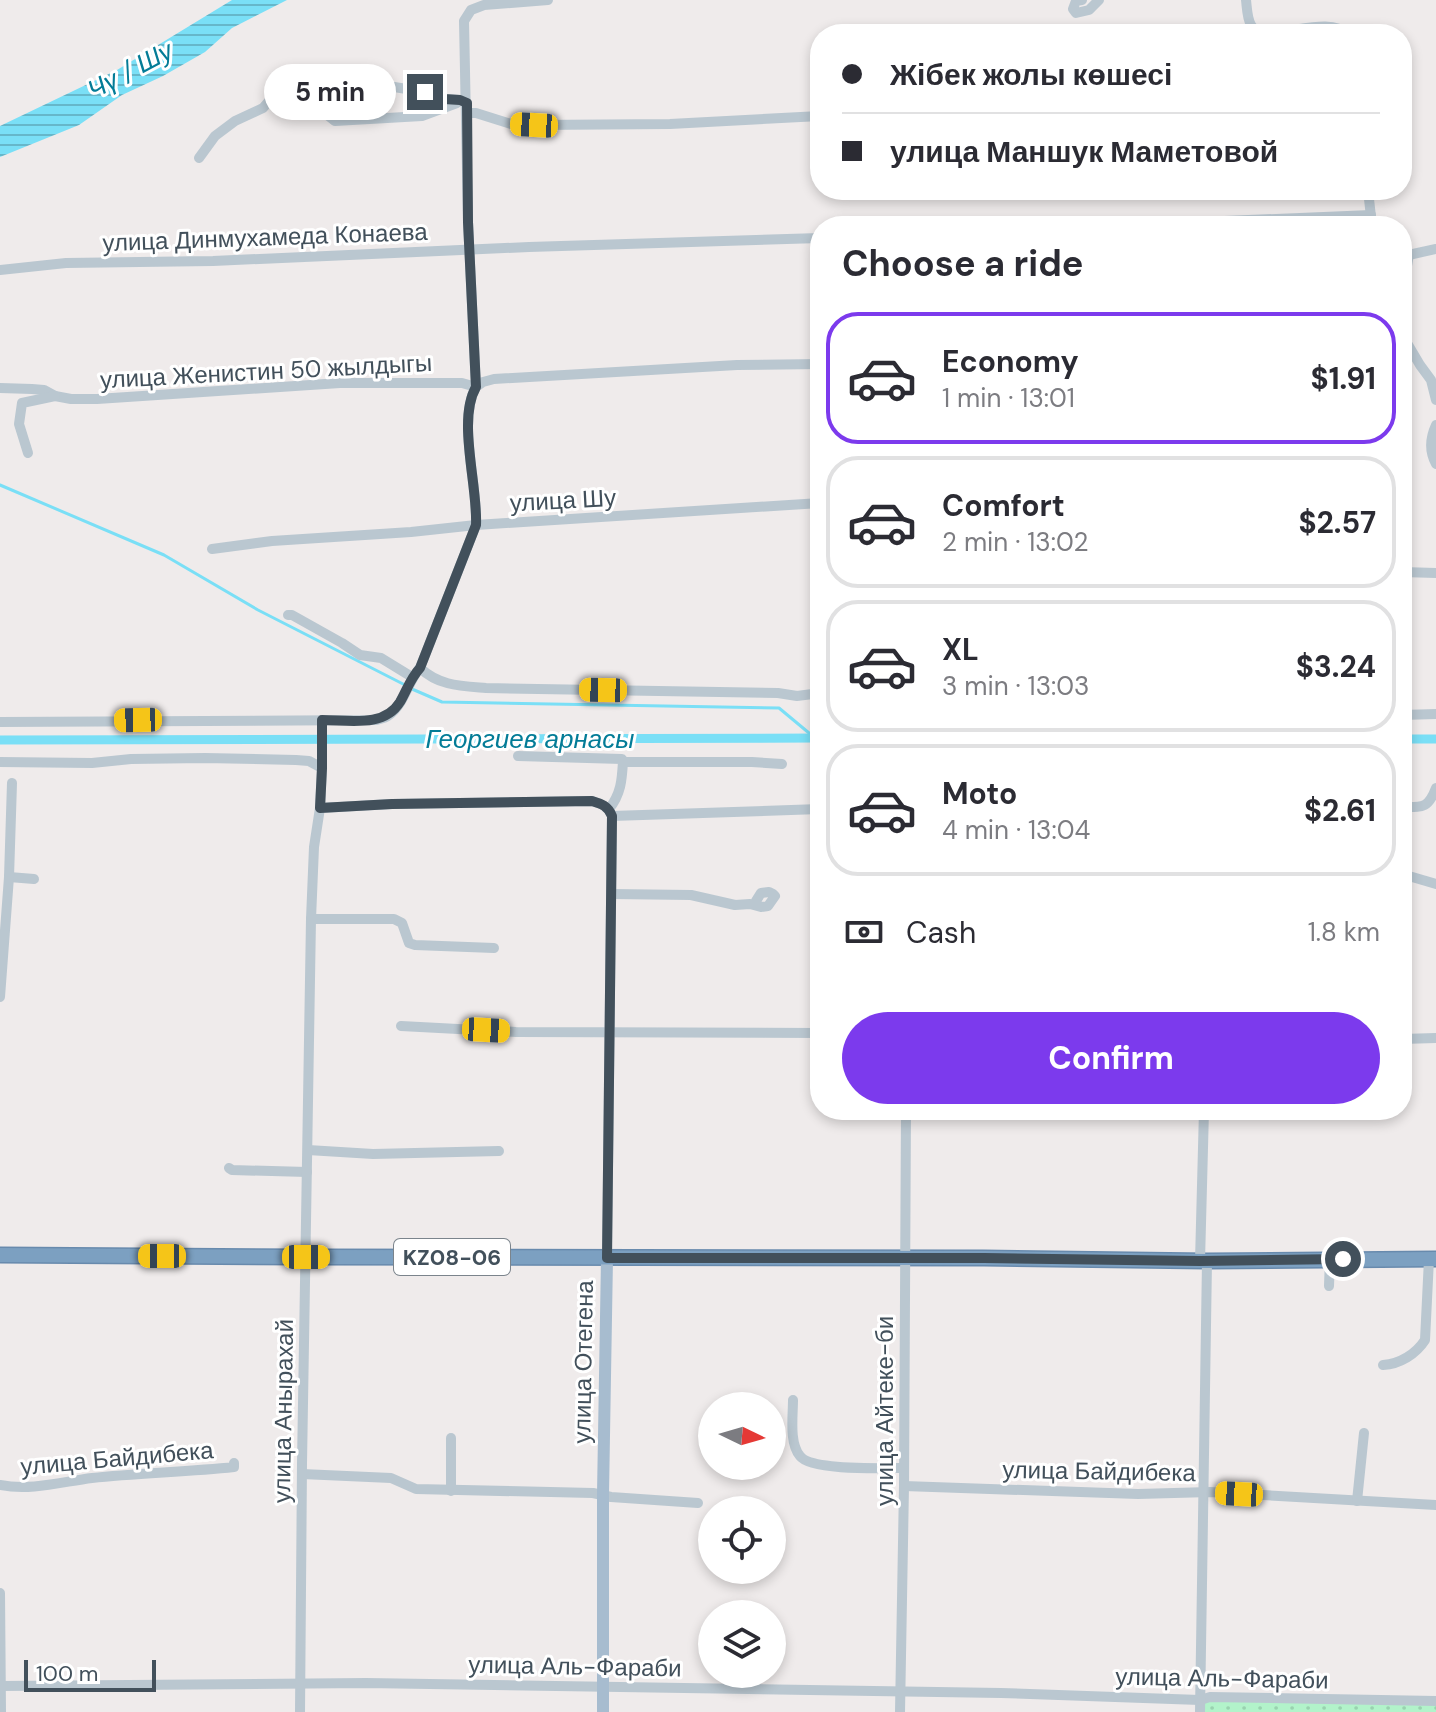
<!DOCTYPE html>
<html lang="en">
<head>
<meta charset="utf-8">
<style>
  :root { --surface:#fff; --page:#f2f2f3; --text:#2b2b33; --muted:#7c7c81; --line:#e1e1e2; --accent:#7c3aed }
  body { margin:0; font-family:"DM Sans",sans-serif; background:var(--page); color:var(--text); height:100vh; display:flex; flex-direction:column; font-size:30px; white-space:nowrap }
  * { box-sizing:border-box; margin:0 }
  p { font-size:26px; color:var(--muted) }
  .icon { flex:none; width:44px; height:44px; fill:none; stroke:currentColor; stroke-width:2; stroke-linecap:round; stroke-linejoin:round }
  .map { position:relative; flex:1; overflow:hidden }
  .details { position:absolute; left:810px; top:216px; width:602px; height:904px; display:flex; flex-direction:column; background:var(--surface); border-radius:32px; box-shadow:0 4px 12px #0003 }
  .details>* { flex:none }
  .top-card { position:absolute; left:810px; top:24px; width:602px; height:176px; border-radius:32px; box-shadow:0 4px 12px #0003; display:grid; align-content:center; height:176px; padding:0 32px; background:var(--surface) }
  .needle { width:52px; rotate:95deg }
  .controls { position:absolute; left:698px; top:1392px; display:grid; gap:16px }
  .controls a { display:grid; place-items:center; width:88px; height:88px; border-radius:50%; background:var(--surface); box-shadow:0 4px 12px #0003; font-size:40px }
  .scale { position:absolute; left:24px; bottom:20px; width:132px; box-sizing:border-box; padding-left:8px; border:4px solid #42505b; border-top:0; font-size:22px; line-height:28px; white-space:nowrap; color:#42505b; -webkit-text-stroke:6px #fff; paint-order:stroke }
  .end { position:absolute; width:36px; height:36px; margin:-18px; border:10px solid #42505b; background:#fff; box-shadow:0 0 0 4px #fff }
  .from { border-radius:50% }
  .bubble { position:absolute; height:56px; border-radius:28px; background:var(--surface); box-shadow:0 4px 12px #0003; font-size:26px; font-weight:700; line-height:56px; text-align:center }
  .car { position:absolute; width:24px; height:48px; margin:-24px -12px; border-radius:10px; box-shadow:0 0 6px 2px #0007; background:linear-gradient(#f5c518 24%,#345 0 40%,#f5c518 0 76%,#345 0 86%,#f5c518 0) }
  .top-card b { display:flex; align-items:center; gap:28px; height:76px; font-size:30px }
  .top-card b+b { border-top:2px solid var(--line) }
  .top-card i { width:20px; height:20px; background:var(--text) }
  ul { padding:0; list-style:none }
  li { display:flex; align-items:center; gap:24px; height:132px; margin:0 16px 12px; padding:0 16px; border:4px solid var(--line); border-radius:32px }
  li div { flex:1 }
  li b { display:block; font-size:30px }
  li em { font-style:normal; font-weight:700 }
  li.active { border-color:var(--accent) }
  li>.icon { width:72px; height:72px; stroke-width:1.5 }
  h2 { padding:0 32px; font-size:36px; line-height:96px }
  .pay { display:flex; align-items:center; gap:20px; height:88px; padding:0 32px; font-size:30px }
  .pay p { margin-inline-start:auto }
  .primary-button { display:flex; gap:16px; margin-top:auto; padding:16px 32px }
  .primary-button a { flex:1; height:92px; border-radius:48px; background:var(--accent); color:#fff; font-size:32px; font-weight:700; line-height:92px; text-align:center }
  .map>svg:first-child { display:block }
  .park { fill:url(#park-dots) }
  .water { fill:url(#water-rules) }
  .lines { fill:none; stroke-linecap:round; stroke-linejoin:round }
  .stream { stroke:#7adff6; stroke-width:3 }
  .canal { stroke:#7adff6; stroke-width:9 }
  .highway-casing { stroke:#688aad; stroke-width:17 }
  .minor { stroke:#bac7d0; stroke-width:10 }
  .major { stroke:#a7bccf; stroke-width:12 }
  .highway { stroke:#7ca0c1; stroke-width:14 }
  .route { stroke:#42505b; stroke-width:10 }
  .labels { text-anchor:middle; dominant-baseline:central; stroke-width:6; stroke-linejoin:round; paint-order:stroke }
  .shield { fill:#fff; stroke:#7b848c; stroke-width:2 }
  .shield-label { font-size:22px; font-weight:bold; fill:#42505b }
  .street-label { font-size:24px; fill:#42505b; stroke:#fff }
  .water-label { font-size:26px; font-style:italic; fill:#037c97; stroke:#fff }
</style>
</head>
<body>
<div class="map">
<svg width="1436" height="1712" viewBox="0 0 1436 1712">
  <defs>
    <pattern id="park-dots" width="8" height="8" patternUnits="userSpaceOnUse" patternTransform="scale(2)"><rect width="8" height="8" fill="#b2f3ca"/><path d="M2 2h.1M6 6h.1" fill="none" stroke="#9ad2b0" stroke-width="1.8" stroke-linecap="round"/></pattern>
    <pattern id="water-rules" width="6" height="5" patternUnits="userSpaceOnUse" patternTransform="scale(2)"><rect width="6" height="5" fill="#7adff6"/><path d="M0 2.5h6" fill="none" stroke="#66b7ca"/></pattern>
  </defs>
  <rect width="100%" height="100%" fill="#efebeb"/>
  <path class="park" d="M1204,1701l232,4v7h-232z"/>
  <path class="water" d="M232,0h55l-55,28 -27,24 -42,24 -41,19 -43,30 -79,32v-31l117,-56z"/>
  <g class="lines">
    <g class="stream">
      <path d="M0,485l164,70 94,55 147,75"/>
      <path d="M412,689l30,13 337,6 36,30"/>
    </g>
    <g class="canal">
      <path d="M1402,739h34"/>
      <path d="M0,740l820,-2"/>
    </g>
    <defs>
      <path id="highway" d="M0,1255l306,2 678,1 223,3 229,-2"/>
    </defs>
    <use href="#highway" class="highway-casing"/>
    <g class="minor">
      <path d="M1082,0l-6,1 -3,8 3,4 13,-3 10,-10"/>
      <path d="M1246,0c1,8 1,18 5,25 11,22 77,-13 96,9"/>
      <path d="M334,85c-10,9 -10,16 -8,29l9,7 87,-5 35,-13"/>
      <path d="M466,113h10l35,11 23,1 136,-1 150,-8"/>
      <path d="M199,158l16,-22 20,-15 28,-13 7,-8 24,-12 25,-4 63,1 43,7 19,7 16,1 7,3"/>
      <path d="M1368,190l4,36"/>
      <path d="M1105,226l266,-11"/>
      <path d="M1409,254l-4,24 2,65 13,22 11,15 5,20"/>
      <path d="M1404,256l32,-7"/>
      <path d="M0,270l66,-7 147,-2 316,-14 291,-9"/>
      <path d="M476,387l7,-5 11,-3 243,-14 83,-1"/>
      <path d="M0,388l32,1 12,1 11,6 16,3h26l243,-16h122l14,4"/>
      <path d="M1436,425c-6,13 -7,26 0,39"/>
      <path d="M28,453l-9,-29 3,-21 33,-7"/>
      <path d="M212,549l60,-8 139,-9 65,-7 344,-22"/>
      <path d="M1402,572l34,1"/>
      <path d="M288,615h4l50,28 18,12 21,3 31,19"/>
      <path d="M420,668c19,18 41,18 66,20l292,5 19,3 23,-3"/>
      <path d="M1402,715l34,-1"/>
      <path d="M0,722l376,-2c5,-1 10,-2 13,-5 15,-10 19,-34 31,-47l56,-143c2,-40 -19,-105 0,-138l-8,-165 -4,-201 7,-11 13,-5 64,-5"/>
      <path d="M518,756l104,3 1,2c-1,19 -2,33 -14,48"/>
      <path d="M0,762l92,1 39,-4 74,-1 91,2 13,1 13,7"/>
      <path d="M623,762h129l30,2"/>
      <path d="M1402,807c20,0 26,2 34,-19"/>
      <path d="M320,808l72,-4 200,-3c10,3 16,5 20,15"/>
      <path d="M612,816l208,-7"/>
      <path d="M1402,874l34,10"/>
      <path d="M9,877l25,2"/>
      <path d="M612,894l79,1 44,10 15,-1 11,3 7,-1 7,-10 -2,-2 -4,-2 -8,1 -5,8v4"/>
      <path d="M311,919h83l8,4 7,20 6,2 79,3"/>
      <path d="M0,997l9,-120 3,-94"/>
      <path d="M401,1026l115,6 304,1"/>
      <path d="M1402,1039l34,-1"/>
      <path d="M308,1150l65,4 126,-3"/>
      <path d="M229,1168l3,2 75,2"/>
      <path d="M607,1258l5,-442"/>
      <path d="M1200,1261l4,-151"/>
      <path d="M1329,1286l1,-28"/>
      <path d="M1383,1365c17,-1 33,-11 42,-25l4,-81"/>
      <path d="M793,1400c0,16 -4,43 7,56 11,15 84,12 104,12"/>
      <path d="M302,1474l89,4 25,11 177,4 18,4 87,6"/>
      <path d="M0,1485c31,6 61,-3 92,-7 47,-5 95,-6 142,-11v-4"/>
      <path d="M904,1486l234,8 72,-2 226,13"/>
      <path d="M451,1491v-53"/>
      <path d="M1357,1501l7,-68"/>
      <path d="M0,1593l1,119"/>
      <path d="M0,1686l366,-3 635,10 199,7 10,-3 226,4"/>
      <path d="M300,1712l2,-248 9,-545 3,-72 6,-39 2,-40v-48"/>
      <path d="M900,1712l4,-226 2,-376"/>
      <path d="M1200,1712l7,-451"/>
    </g>
    <path class="major" d="M603,1712v-218l4,-236"/>
    <use href="#highway" class="highway"/>
  </g>
  <g class="lines">
    <path class="route" d="M425,92l19,7 16,1 7,3 1,119 8,165c-19,33 2,99 0,138l-56,143c-10,11 -13,22 -20,34 -16,26 -51,18 -78,18v48l-2,40 72,-4 200,-3c10,3 16,5 20,15l-5,442h377l216,3 143,-2"/>
  </g>
  <g class="labels">
    <rect class="shield" x="394" y="1239" width="116" height="36" rx="6"/>
    <g class="shield-label">
      <text x="452" y="1257">KZ08-06</text>
    </g>
    <g class="street-label">
      <text transform="translate(265 237) rotate(-2)">улица Динмухамеда Конаева</text>
      <text transform="translate(266 371) rotate(-3)">улица Женистин 50 жылдыгы</text>
      <text transform="translate(563 500) rotate(-3)">улица Шу</text>
      <text transform="translate(583 1362) rotate(-89)">улица Отегена</text>
      <text transform="translate(283 1411) rotate(-89)">улица Анырахай</text>
      <text transform="translate(884 1411) rotate(-90)">улица Айтеке-би</text>
      <text transform="translate(117 1458) rotate(-5)">улица Байдибека</text>
      <text transform="translate(1099 1471) rotate(1)">улица Байдибека</text>
      <text transform="translate(575 1666) rotate(1)">улица Аль-Фараби</text>
      <text transform="translate(1222 1678) rotate(1)">улица Аль-Фараби</text>
    </g>
    <g class="water-label">
      <text transform="translate(130 70) rotate(-28)">Чү / Шу</text>
      <text x="530" y="739">Георгиев арнасы</text>
    </g>
  </g>
</svg>
<div class="controls">
<a><svg class="needle" viewBox="-14 -14 28 28"><path d="M0-13l5 13h-10z" fill="#e53935"/><path d="M0 13l5-13h-10z" fill="#7c7c81"/></svg></a>
<a><svg class="icon" aria-label="locate" viewBox="0 0 24 24"><circle cx="12" cy="12" r="6"/><path d="M12 2v4M12 18v4M2 12h4M18 12h4"/></svg></a>
<a><svg class="icon" aria-label="layers" viewBox="0 0 24 24"><path d="M12 4l9 5-9 5-9-5zM3 14l9 5 9-5"/></svg></a>
</div>
<div class="scale">100 m</div>
<i class="end from" style="left:1343px;top:1259px"></i>
<i class="end" style="left:425px;top:92px"></i>
<div class="bubble" style="left:264px;top:64px;width:132px">5 min</div>
<i class="car" style="left:534px;top:125px;rotate:273deg"></i>
<i class="car" style="left:603px;top:690px;rotate:271deg"></i>
<i class="car" style="left:138px;top:720px;rotate:269deg"></i>
<i class="car" style="left:486px;top:1030px;rotate:93deg"></i>
<i class="car" style="left:162px;top:1256px;rotate:270deg"></i>
<i class="car" style="left:306px;top:1257px;rotate:90deg"></i>
<i class="car" style="left:1239px;top:1494px;rotate:273deg"></i>
<div class="top-card">
<b><i class="from"></i>Жібек жолы көшесі</b>
<b><i></i>улица Маншук Маметовой</b>
</div>
<section class="details">
<h2>Choose a ride</h2>
<ul>
<li class="active"><svg class="icon" aria-label="car" viewBox="0 0 24 24"><path d="M5 17H2v-5l4-1 3-4h7l3 4 3 1v5h-3M9 17h6M6 11h13"/><circle cx="7" cy="17" r="2"/><circle cx="17" cy="17" r="2"/></svg><div><b>Economy</b><p>1 min · 13:01</p></div><em>$1.91</em></li>
<li><svg class="icon" aria-label="car" viewBox="0 0 24 24"><path d="M5 17H2v-5l4-1 3-4h7l3 4 3 1v5h-3M9 17h6M6 11h13"/><circle cx="7" cy="17" r="2"/><circle cx="17" cy="17" r="2"/></svg><div><b>Comfort</b><p>2 min · 13:02</p></div><em>$2.57</em></li>
<li><svg class="icon" aria-label="car" viewBox="0 0 24 24"><path d="M5 17H2v-5l4-1 3-4h7l3 4 3 1v5h-3M9 17h6M6 11h13"/><circle cx="7" cy="17" r="2"/><circle cx="17" cy="17" r="2"/></svg><div><b>XL</b><p>3 min · 13:03</p></div><em>$3.24</em></li>
<li><svg class="icon" aria-label="car" viewBox="0 0 24 24"><path d="M5 17H2v-5l4-1 3-4h7l3 4 3 1v5h-3M9 17h6M6 11h13"/><circle cx="7" cy="17" r="2"/><circle cx="17" cy="17" r="2"/></svg><div><b>Moto</b><p>4 min · 13:04</p></div><em>$2.61</em></li>
</ul>
<div class="pay"><svg class="icon" aria-label="cash" viewBox="0 0 24 24"><path d="M3 7h18v10H3z"/><circle cx="12" cy="12" r="2"/></svg>Cash<p>1.8 km</p></div>
<div class="primary-button"><a>Confirm</a></div>
</section>
</div>
</body>
</html>
